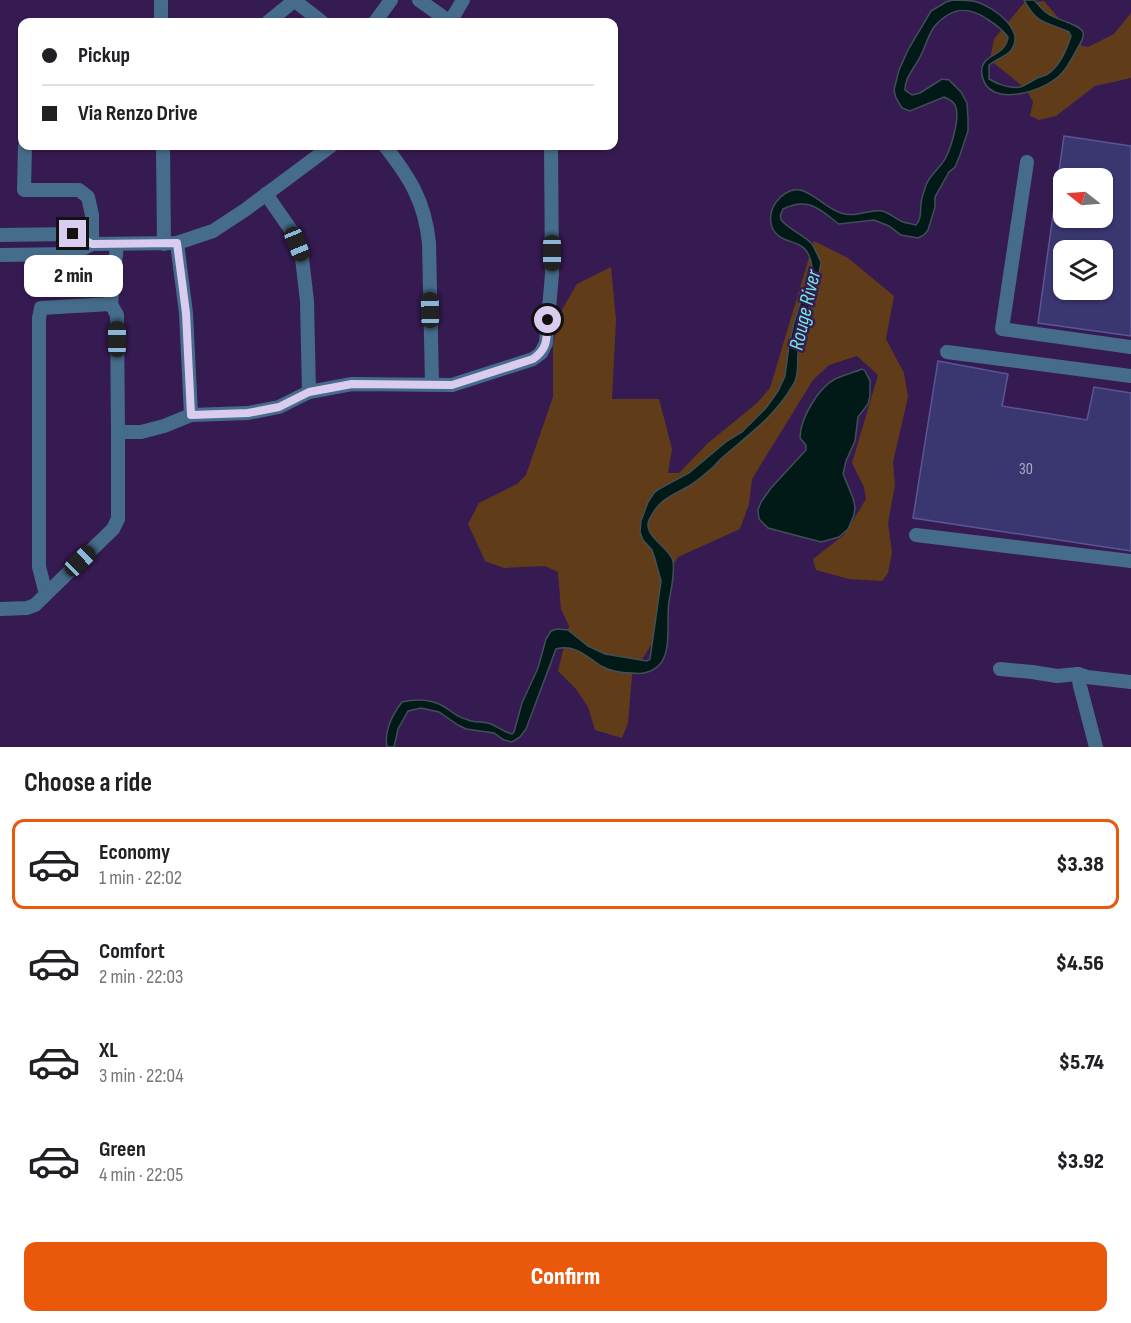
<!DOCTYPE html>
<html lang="en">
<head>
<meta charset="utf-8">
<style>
  :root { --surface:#fff; --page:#f6f6f6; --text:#202124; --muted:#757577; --line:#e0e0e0; --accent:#ea580c }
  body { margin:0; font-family:"Sofia Sans Condensed",sans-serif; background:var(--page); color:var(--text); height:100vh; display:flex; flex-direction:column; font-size:22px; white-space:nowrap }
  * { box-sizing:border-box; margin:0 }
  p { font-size:20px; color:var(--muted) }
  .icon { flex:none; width:33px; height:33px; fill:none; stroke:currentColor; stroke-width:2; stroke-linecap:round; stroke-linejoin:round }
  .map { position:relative; height:747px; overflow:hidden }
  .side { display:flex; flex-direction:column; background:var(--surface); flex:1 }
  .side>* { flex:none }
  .guide { position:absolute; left:18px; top:18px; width:600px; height:132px; border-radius:12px; box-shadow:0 2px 4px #0004; display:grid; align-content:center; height:132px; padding:0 24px; background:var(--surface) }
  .needle { width:39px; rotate:287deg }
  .controls { position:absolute; left:1053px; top:168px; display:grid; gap:12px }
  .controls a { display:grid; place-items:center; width:60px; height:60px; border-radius:12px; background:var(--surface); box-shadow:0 2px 4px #0004; font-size:30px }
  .end { position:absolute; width:27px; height:27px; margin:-14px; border:8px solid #daccee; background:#111; box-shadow:0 0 0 3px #111 }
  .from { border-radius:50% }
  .bubble { position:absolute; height:42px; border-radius:12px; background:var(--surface); box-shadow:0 2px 4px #0004; font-size:20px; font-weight:800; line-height:42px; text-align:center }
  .car { position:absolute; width:18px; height:36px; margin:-18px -9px; border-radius:8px; box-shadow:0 0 4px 2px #0007; background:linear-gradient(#222 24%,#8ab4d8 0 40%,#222 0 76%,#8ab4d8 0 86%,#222 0) }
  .guide b { display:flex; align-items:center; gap:21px; height:57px; font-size:22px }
  .guide b+b { border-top:2px solid var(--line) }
  .guide i { width:15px; height:15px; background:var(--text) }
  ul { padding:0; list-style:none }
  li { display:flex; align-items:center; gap:18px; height:90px; margin:0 12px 9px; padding:0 12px; border:3px solid transparent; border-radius:12px }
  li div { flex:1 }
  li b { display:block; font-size:22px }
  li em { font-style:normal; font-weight:800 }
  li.on { border-color:var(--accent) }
  li>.icon { width:54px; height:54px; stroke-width:1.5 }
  h2 { padding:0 24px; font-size:27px; line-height:72px }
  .button { display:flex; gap:12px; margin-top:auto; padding:12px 24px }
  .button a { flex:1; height:69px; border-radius:12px; background:var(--accent); color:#fff; font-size:24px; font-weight:800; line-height:69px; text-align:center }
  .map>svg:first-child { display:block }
  .green { fill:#603d18 }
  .water { fill:#011a17; stroke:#424f58; stroke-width:1.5 }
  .building { fill:#3a3670; stroke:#585694; stroke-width:1.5; fill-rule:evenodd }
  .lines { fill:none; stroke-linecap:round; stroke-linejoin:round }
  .minor { stroke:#466c8b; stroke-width:14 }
  .route { stroke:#daccee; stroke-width:8 }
  .labels { text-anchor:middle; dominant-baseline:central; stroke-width:5; stroke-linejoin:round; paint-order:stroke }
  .number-label { font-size:16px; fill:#b2a6ce }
  .water-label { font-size:21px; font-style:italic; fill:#6eebda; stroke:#361b52 }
</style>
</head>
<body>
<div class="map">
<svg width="1131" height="747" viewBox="0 0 1131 747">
  <rect width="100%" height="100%" fill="#361b52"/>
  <g class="green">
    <path d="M1044,1l38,45 6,1 26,-13 17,-21v65l-36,8 -39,30 -17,4 -9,-4 3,-14 -7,-13 -36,-29 4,-21 30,-36z"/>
    <path d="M814,241l34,17 46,38 -8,43 18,34 4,24 -15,65 2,23 -7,38 4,29 -4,21 -6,8 -33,-2 -33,-9 -3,-11 31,-24 22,-36 -2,-12 -12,-24 26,-88 -21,-19 -28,9 -16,15 -61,99 -3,25 -9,25 -62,28 -8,13 -10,61 -28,44 -4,48 -6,15 -27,-8 -7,-23 -12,-18 -18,-18 11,-45 -8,-17 -3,-37 -13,-6 -41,2 -19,-7 -17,-37 11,-21 38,-19 9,-9 27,-78v-52l7,-32 17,-29 34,-17 5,53 -4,79h47l13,50 -4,24h11l29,-30 49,-40 13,-15z"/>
  </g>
  <g class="water">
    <path d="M953,0c8,0 16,0 24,2 16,5 48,27 35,47 -3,6 -16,10 -23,16v14c8,5 22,10 31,8 6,-2 12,-6 17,-9 3,-1 6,-2 9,-3 14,-8 21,-26 25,-39l-2,-4c-23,-11 -31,-6 -45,-32h10c4,4 8,10 13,13 8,7 31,10 36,19 2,6 -4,13 -6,17 -5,9 -10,20 -18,27 -17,16 -71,33 -77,-1 -4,-22 24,-17 26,-38 -6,-8 -13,-13 -21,-18 -20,-14 -37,-11 -53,8 -6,8 -9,21 -14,30 -5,10 -16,22 -15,33l7,5 8,-2 22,-14 7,1 12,12 6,11 1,16v12l-8,24 -5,12 -6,5 -14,25v10l-7,23 -4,5 -6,3 -17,-3 -12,-9 -15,-6 -35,4c-19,-14 -30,-28 -56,-15 -1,3 -4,6 -2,10 2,7 26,18 31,25 3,4 6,13 9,18 -2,12 -4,24 -8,35 -3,10 -9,20 -11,30 -1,6 -3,20 -4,27 -1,9 1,18 -3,27 -1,4 -5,8 -7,12 -17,26 -41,43 -64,63 -5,4 -8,9 -13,13 -7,6 -14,12 -22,17 -18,10 -30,13 -40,34 -7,16 21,27 24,41 2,14 -2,28 -4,41 -3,18 4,53 -12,65 -9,7 -16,7 -26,6 -11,0 -21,-2 -30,-7 -15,-10 -26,-22 -45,-17l-30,80 -6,8 -8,5 -8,-2 -10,-7 -28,-4 -8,-4 -19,-13 -18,-4 -13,3 -10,18 -4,18h-7c-3,-17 5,-32 15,-45 13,-3 28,-3 41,4 4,2 8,6 12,8 3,3 8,4 13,6 7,3 15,1 23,4 8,3 10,7 21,10l2,-2 8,-29 16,-35 8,-29 5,-8 6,-2 11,1 20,16 17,8 42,7 3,-2 11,-78 -6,-22 -3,-9 -9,-10 -3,-8 1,-11 7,-19 6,-9 5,-4 30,-16 38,-32 15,-9 24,-24 12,-17 7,-15 4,-31 5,-22 18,-56c-4,-34 -31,-18 -40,-40 -3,-8 -1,-19 5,-26 24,-29 42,6 64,12 17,5 27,-4 41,-2 8,2 14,8 21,11 4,1 9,2 13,3 6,-7 4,-14 5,-22 1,-6 3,-12 5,-18 4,-10 14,-17 19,-26 6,-11 16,-43 10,-54 -3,-5 -7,-6 -11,-8l-34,14 -8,-3 -6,-10 -2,-8 5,-20 10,-22 22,-37 15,-9z"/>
    <path d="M862,369l3,2 5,10v15l-2,8 -10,13 -3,24 -9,20 -3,13 10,24 2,9 -1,8 -6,14 -9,8 -18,5 -53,-14 -9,-9 -1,-9 3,-8 10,-14 35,-38v-5l-6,-7c0,-19 18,-50 35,-59 8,-4 18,-6 27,-10z"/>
  </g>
  <g class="building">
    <path d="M1064,136l67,10v190l-93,-13 20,-144h6v39h38v-40h-44zM1064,250h38v40h-38z"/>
    <path d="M938,361l70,13 -6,32 85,14 7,-33 37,6v158l-218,-33z"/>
  </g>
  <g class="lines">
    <g class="minor">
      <path d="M161,0v22"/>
      <path d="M419,0l31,22"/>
      <path d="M295,1l27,21"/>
      <path d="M268,22l27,-22"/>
      <path d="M375,22l16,-22"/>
      <path d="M450,22l13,-22"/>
      <path d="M25,146l-1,44h55l9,7 4,18v29"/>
      <path d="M163,146l1,98"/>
      <path d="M385,146c25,32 40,56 44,97l3,141"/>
      <path d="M1027,162l-25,167 129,18"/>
      <path d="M266,194l25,36 11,28 5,43 2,91"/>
      <path d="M0,235l73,-1 19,10"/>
      <path d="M177,243l9,70 5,102"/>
      <path d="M117,244l-6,60 6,11 1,117h23l23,-6 27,-11 57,-2 31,-6 30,-15 43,-8 100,1 81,-26 8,-6 5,-10 6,-69 -1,-128"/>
      <path d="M0,255l72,-1 20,-10 85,-1 36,-12 32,-21 86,-64"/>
      <path d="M947,352l184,24"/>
      <path d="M916,535l215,26"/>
      <path d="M46,594l-7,-27v-249l2,-10 70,-4"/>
      <path d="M0,609l27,-1 8,-3 78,-76 5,-10v-87"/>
      <path d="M1000,669l32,3 25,4 21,-2 9,3 44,5"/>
      <path d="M1078,674l2,12 16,61"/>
    </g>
  </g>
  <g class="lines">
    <path class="route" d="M73,234l19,10 85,-1 9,70 5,102 57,-2 31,-6 30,-15 43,-8 100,1 81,-26c16,-11 13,-21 15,-39"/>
  </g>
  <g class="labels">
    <g class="number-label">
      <text x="1026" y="469">30</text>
    </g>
    <g class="water-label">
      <text transform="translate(805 310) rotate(-77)">Rouge River</text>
    </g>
  </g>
</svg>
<div class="controls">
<a><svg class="needle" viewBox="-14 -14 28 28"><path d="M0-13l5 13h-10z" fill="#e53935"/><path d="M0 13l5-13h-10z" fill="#757577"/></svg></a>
<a><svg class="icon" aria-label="layers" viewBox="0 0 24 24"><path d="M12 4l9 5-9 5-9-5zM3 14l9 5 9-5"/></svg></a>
</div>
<i class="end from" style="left:548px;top:320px"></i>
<i class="end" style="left:73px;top:234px"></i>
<div class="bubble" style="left:24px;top:255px;width:99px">2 min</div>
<i class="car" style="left:297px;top:244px;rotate:158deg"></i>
<i class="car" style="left:552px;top:253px;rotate:180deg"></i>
<i class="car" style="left:430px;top:310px;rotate:359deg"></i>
<i class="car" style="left:117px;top:339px;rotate:0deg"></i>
<i class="car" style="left:80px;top:561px;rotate:46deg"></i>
<div class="guide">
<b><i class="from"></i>Pickup</b>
<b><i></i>Via Renzo Drive</b>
</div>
</div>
<section class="side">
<h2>Choose a ride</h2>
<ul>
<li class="on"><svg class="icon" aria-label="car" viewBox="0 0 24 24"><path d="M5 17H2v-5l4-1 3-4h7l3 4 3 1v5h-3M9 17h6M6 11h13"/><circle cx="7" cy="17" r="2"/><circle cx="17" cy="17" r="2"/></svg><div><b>Economy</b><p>1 min · 22:02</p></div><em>$3.38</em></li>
<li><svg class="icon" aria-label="car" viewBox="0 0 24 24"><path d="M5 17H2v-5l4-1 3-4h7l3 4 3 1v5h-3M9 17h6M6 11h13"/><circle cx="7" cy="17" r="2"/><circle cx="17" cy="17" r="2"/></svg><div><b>Comfort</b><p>2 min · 22:03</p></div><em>$4.56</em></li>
<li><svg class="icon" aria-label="car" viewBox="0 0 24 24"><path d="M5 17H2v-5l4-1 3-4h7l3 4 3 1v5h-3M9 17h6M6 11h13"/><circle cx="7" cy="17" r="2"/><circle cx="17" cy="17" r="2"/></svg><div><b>XL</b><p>3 min · 22:04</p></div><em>$5.74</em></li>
<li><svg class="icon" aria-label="car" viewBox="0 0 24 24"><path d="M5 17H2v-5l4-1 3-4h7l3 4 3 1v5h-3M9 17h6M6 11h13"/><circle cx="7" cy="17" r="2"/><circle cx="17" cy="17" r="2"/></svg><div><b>Green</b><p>4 min · 22:05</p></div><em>$3.92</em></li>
</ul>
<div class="button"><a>Confirm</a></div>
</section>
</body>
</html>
